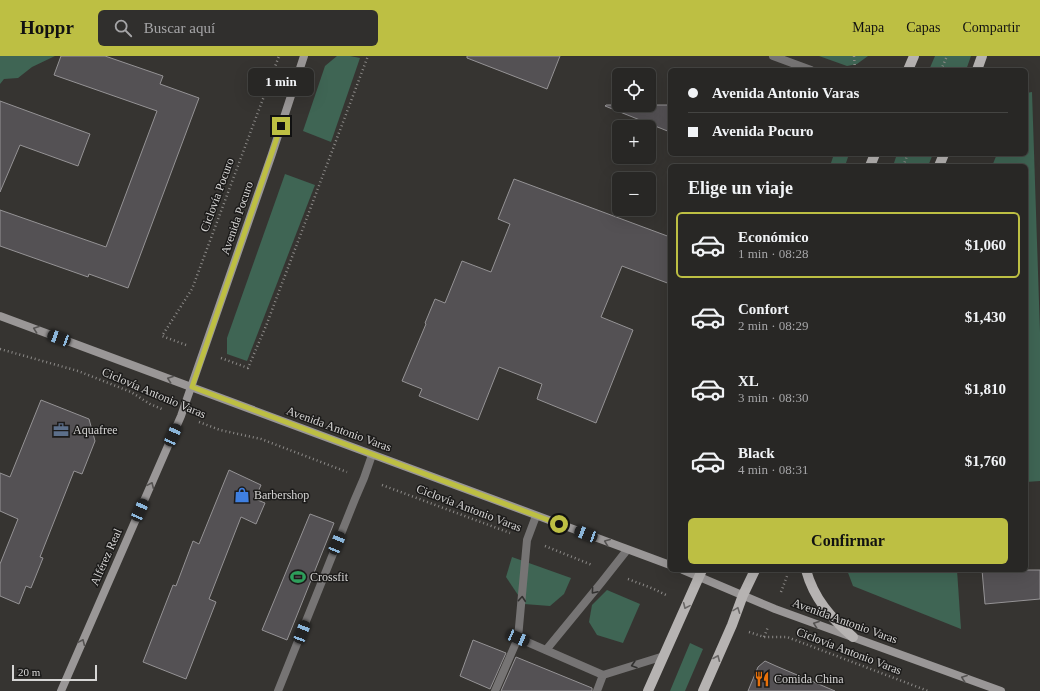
<!DOCTYPE html>
<html lang="es">
<head>
<meta charset="utf-8">
<style>
  :root { --surface:#282725; --page:#302f2d; --text:#f1f3f6; --muted:#a5a5a7; --line:#444442; --accent:#bdbf43 }
  body { margin:0; font-family:Georgia,serif; background:var(--page); color:var(--text); height:100vh; display:flex; flex-direction:column; font-size:15px; white-space:nowrap }
  * { box-sizing:border-box; margin:0 }
  p { font-size:13px; color:var(--muted) }
  .icon { flex:none; width:22px; height:22px; fill:none; stroke:currentColor; stroke-width:2; stroke-linecap:round; stroke-linejoin:round }
  .map { position:relative; flex:1; overflow:hidden }
  .drawer { position:absolute; left:668px; top:108px; width:360px; height:408px; display:flex; flex-direction:column; background:var(--surface); border-radius:6px; box-shadow:0 4px 16px #0002,0 0 0 1px var(--line) }
  .drawer>* { flex:none }
  .banner { position:absolute; left:668px; top:12px; width:360px; height:88px; border-radius:6px; box-shadow:0 4px 16px #0002,0 0 0 1px var(--line); display:grid; align-content:center; height:88px; padding:0 20px; background:var(--surface) }
  .buttons { position:absolute; left:612px; top:12px; display:grid; gap:8px }
  .buttons a { display:grid; place-items:center; width:44px; height:44px; border-radius:6px; background:var(--surface); box-shadow:0 4px 16px #0002,0 0 0 1px var(--line); font-size:20px }
  .scale { position:absolute; left:12px; bottom:10px; width:85px; box-sizing:border-box; padding-left:4px; border:2px solid #d7d6d5; border-top:0; font-size:11px; line-height:14px; white-space:nowrap; color:#d7d6d5; -webkit-text-stroke:3px #1c1b1a; paint-order:stroke }
  .end { position:absolute; width:18px; height:18px; margin:-9px; border:5px solid #bdbf43; background:#111; box-shadow:0 0 0 2px #111 }
  .from { border-radius:50% }
  .bubble { position:absolute; height:28px; border-radius:6px; background:var(--surface); box-shadow:0 4px 16px #0002,0 0 0 1px var(--line); font-size:13px; font-weight:700; line-height:28px; text-align:center }
  .car { position:absolute; width:12px; height:24px; margin:-12px -6px; border-radius:5px; box-shadow:0 0 3px 1px #0007; background:linear-gradient(#222 24%,#8ab4d8 0 40%,#222 0 76%,#8ab4d8 0 86%,#222 0) }
  .banner b { display:flex; align-items:center; gap:14px; height:38px; font-size:15px }
  .banner b+b { border-top:1px solid var(--line) }
  .banner i { width:10px; height:10px; background:var(--text) }
  ul { padding:0; list-style:none }
  li { display:flex; align-items:center; gap:12px; height:66px; margin:0 8px 6px; padding:0 12px; border:2px solid transparent; border-radius:6px }
  li div { flex:1 }
  li b { display:block; font-size:15px }
  li em { font-style:normal; font-weight:700 }
  li.on { border-color:var(--accent) }
  li>.icon { width:36px; height:36px; stroke-width:1.5 }
  h2 { padding:0 20px; font-size:18px; line-height:48px }
  .primary-button { display:flex; gap:8px; margin-top:auto; padding:8px 20px }
  .primary-button a { flex:1; height:46px; border-radius:6px; background:var(--accent); color:#111; font-size:16px; font-weight:700; line-height:46px; text-align:center }
  header { display:flex; align-items:center; gap:24px; box-sizing:border-box; height:56px; padding:0 20px; background:var(--accent); color:#111 }
  header strong { font-size:19px }
  nav { display:flex; gap:22px; margin-inline-start:auto; font-size:14px }
  .search { width:280px; height:36px; background:var(--page); display:flex; align-items:center; gap:10px; box-sizing:border-box; padding:0 14px; border-radius:6px; color:var(--muted); font-size:15px }
  .map>svg:first-child { display:block }
  .green { fill:#3f6554 }
  .building { fill:#545154; stroke:#959395 }
  .lines { fill:none; stroke-linecap:round; stroke-linejoin:round }
  .path { stroke:#8d8b89; stroke-width:2.5; stroke-dasharray:1 3; stroke-linecap:butt }
  .service { stroke:#767474; stroke-width:8 }
  .minor { stroke:#767474; stroke-width:8 }
  .secondary { stroke:#9a9797; stroke-width:8 }
  .primary { stroke:#b6b3b2; stroke-width:10 }
  .oneway { stroke:#555352 }
  .oneway2 { stroke:#323130 }
  .oneway3 { stroke:#696766 }
  .route { stroke:#bdbf43; stroke-width:5 }
  .labels { text-anchor:middle; dominant-baseline:central; stroke-width:3; stroke-linejoin:round; paint-order:stroke }
  .street-label { font-size:12px; fill:#d7d6d5; stroke:#1c1b1a }
  .poi-label { font-size:12px; fill:#d7d6d5; stroke:#1c1b1a; text-anchor:start }
</style>
</head>
<body>
<header>
<strong>Hoppr</strong>
<div class="search"><svg class="icon" aria-label="search" viewBox="0 0 24 24"><circle cx="10" cy="10" r="6"/><path d="M15 15l6 6"/></svg>Buscar aquí</div>
<nav><a>Mapa</a><a>Capas</a><a>Compartir</a></nav>
</header>
<div class="map">
<svg width="1040" height="635" viewBox="0 0 1040 635">
  <rect width="100%" height="100%" fill="#363431"/>
  <g class="green">
    <path d="M0,0h55l-23,11 -14,11 -14,1 -4,5z"/>
    <path d="M337,0h13l10,2 -29,84 -28,-11 22,-65z"/>
    <path d="M819,0h49l-11,8 -10,2z"/>
    <path d="M935,0h36l-5,14h-37z"/>
    <path d="M1032,36l8,240v149l-14,1v-316h-34l5,-12h29v-61z"/>
    <path d="M834,98h15l-4,12h-15z"/>
    <path d="M897,98h36l-5,12h-35z"/>
    <path d="M285,118l30,11 -68,176 -20,-7v-16z"/>
    <path d="M512,501l59,21 -7,16 -14,12 -26,-2 -18,-27z"/>
    <path d="M847,514h110l4,59 -108,-43z"/>
    <path d="M607,534l33,14 -17,39 -26,-8 -8,-13 3,-17z"/>
    <path d="M690,587l13,6 -18,42h-15z"/>
  </g>
  <g class="building">
    <path d="M61,0h44l58,20 -3,8 39,14 -71,190 -39,-14 -1,3 -88,-31v-36l106,37 51,-136 -103,-36z"/>
    <path d="M467,0h93l-13,33 -80,-31z"/>
    <path d="M0,45l90,33 -12,32 -58,-21 -20,47z"/>
    <path d="M606,49h64v27l-65,-26z"/>
    <path d="M514,123l156,58v47l-48,-18 -21,51 32,13 -37,93 -59,-24 5,-15 -43,-17 -21,53 -59,-24 3,-7 -20,-8 24,-57 -1,-1 10,-24 10,4 17,-42 29,11 19,-48 -12,-5z"/>
    <path d="M41,344l48,19 6,22 -13,33 -8,-3 -34,86 3,1 -12,30 -5,-2 -7,18 -19,-8v-32l18,-45 -18,-8v-38l10,4z"/>
    <path d="M229,414l32,15 -6,14 10,4 -9,21 -15,-7 -32,82 7,3 -30,77 -43,-17 30,-77 3,1 17,-45 6,3z"/>
    <path d="M310,458l24,9 -47,117 -25,-10z"/>
    <path d="M982,514h58v29l-55,5z"/>
    <path d="M473,584l33,13 -16,36 -30,-13z"/>
    <path d="M516,601l76,31v3h-91z"/>
    <path d="M765,605l11,5 59,25h-87l10,-24z"/>
  </g>
  <g class="lines">
    <g class="path">
      <path d="M854,0l1,14"/>
      <path d="M941,14l6,-14"/>
      <path d="M903,110l5,-12"/>
      <path d="M186,289l-24,-9 30,-47 87,-233"/>
      <path d="M0,293l78,22 53,21 19,12 14,6"/>
      <path d="M221,302l27,10 18,-42 102,-270"/>
      <path d="M199,366l21,8 41,9 86,33"/>
      <path d="M382,429l128,48"/>
      <path d="M545,490l47,19"/>
      <path d="M628,523l26,10 14,7"/>
      <path d="M781,536l6,-16"/>
      <path d="M749,576l15,5h23l141,54"/>
      <path d="M764,581l4,-10"/>
    </g>
    <g class="service">
      <path d="M518,582l85,37 -6,16"/>
      <path d="M546,594l55,-67 26,-33"/>
      <path d="M603,619l61,-19"/>
      <path d="M278,635l77,-192 9,-21 8,-23"/>
      <path d="M495,635l23,-53 9,-98 9,-24"/>
    </g>
    <path class="minor" d="M773,0l38,14"/>
    <g class="secondary">
      <path d="M0,260l670,249"/>
      <path d="M683,514l92,39 226,82"/>
      <path d="M61,635l120,-275 91,-262 32,-98"/>
    </g>
    <g class="primary">
      <path d="M908,14l6,-14"/>
      <path d="M977,14l5,-14"/>
      <path d="M870,110l5,-12"/>
      <path d="M939,110l5,-12"/>
      <path d="M806,514c8,29 25,48 47,67"/>
      <path d="M648,635l54,-121"/>
      <path d="M703,635l29,-66 11,-30 12,-25"/>
    </g>
  </g>
  <defs><path id="oneway-chevron" d="M-2-3.5L2.5 0L-2 3.5" fill="none" stroke-width="1.6" stroke-linecap="round" stroke-linejoin="round"/></defs>
  <g class="oneway">
    <use href="#oneway-chevron" transform="translate(36 273) rotate(-160)"/>
    <use href="#oneway-chevron" transform="translate(170 323) rotate(-160)"/>
    <use href="#oneway-chevron" transform="translate(151 429) rotate(-66)"/>
    <use href="#oneway-chevron" transform="translate(607 486) rotate(-159)"/>
    <use href="#oneway-chevron" transform="translate(816 568) rotate(-160)"/>
    <use href="#oneway-chevron" transform="translate(82 586) rotate(-66)"/>
    <use href="#oneway-chevron" transform="translate(964 622) rotate(-160)"/>
  </g>
  <g class="oneway2">
    <use href="#oneway-chevron" transform="translate(594 535) rotate(130)"/>
    <use href="#oneway-chevron" transform="translate(522 543) rotate(-85)"/>
    <use href="#oneway-chevron" transform="translate(634 609) rotate(163)"/>
  </g>
  <g class="oneway3">
    <use href="#oneway-chevron" transform="translate(686 550) rotate(114)"/>
    <use href="#oneway-chevron" transform="translate(737 554) rotate(-69)"/>
    <use href="#oneway-chevron" transform="translate(717 602) rotate(-67)"/>
  </g>
  <g class="lines">
    <path class="route" d="M281,70l-89,261 367,137"/>
  </g>
  <defs>
    <symbol id="office-bare" viewBox="-9 -9 18 18"><path d="M-6-3h4V-5.5h4V-3h4V5H-6ZM-1-4.5V-3h2v-1.5ZM-6 0V1H6V0Z" fill="#5c6f8a" stroke="#1c1b1a" stroke-width="2.5" paint-order="stroke"/></symbol>
    <symbol id="shop-bare" viewBox="-9 -9 18 18"><path d="M-5-2.5h2.3a2.7 3.5 0 0 1 5.4 0H5L5.5 6h-11ZM-1.5-2.5h3a1.5 2.3 0 0 0-3 0Z" fill="#3f7fe0" stroke="#1c1b1a" stroke-width="2.5" paint-order="stroke"/></symbol>
    <symbol id="stadium-bare" viewBox="-9 -9 18 18"><path d="M0-5a6.5 5 0 1 0 0 10a6.5 5 0 1 0 0-10ZM-3.5-1.8h7v3.6h-7Z" fill="#2e9e5b" stroke="#1c1b1a" stroke-width="2.5" paint-order="stroke"/></symbol>
    <symbol id="restaurant-bare" viewBox="-9 -9 18 18"><path d="M-5-6h1v4h1v-4h1v4h1v-4h1v5L-1.5 .5V6h-2V.5L-5-1ZM5-6V6H3V1.5H1.5Q1.5-4 5-6Z" fill="#e8710a" stroke="#1c1b1a" stroke-width="2.5" paint-order="stroke"/></symbol>
  </defs>
  <g fill-rule="evenodd">
    <use href="#office-bare" x="50" y="363" width="22" height="22"/>
    <use href="#shop-bare" x="231" y="428" width="22" height="22"/>
    <use href="#stadium-bare" x="287" y="510" width="22" height="22"/>
    <use href="#restaurant-bare" x="751" y="612" width="22" height="22"/>
  </g>
  <g class="labels">
    <g class="street-label">
      <text transform="translate(217 139) rotate(-70)">Ciclovía Pocuro</text>
      <text transform="translate(237 162) rotate(-71)">Avenida Pocuro</text>
      <text transform="translate(154 337) rotate(23)">Ciclovía Antonio Varas</text>
      <text transform="translate(339 373) rotate(20)">Avenida Antonio Varas</text>
      <text transform="translate(469 452) rotate(21)">Ciclovía Antonio Varas</text>
      <text transform="translate(106 501) rotate(-66)">Alférez Real</text>
      <text transform="translate(845 565) rotate(20)">Avenida Antonio Varas</text>
      <text transform="translate(849 595) rotate(21)">Ciclovía Antonio Varas</text>
    </g>
    <g class="poi-label">
      <text x="73" y="374">Aquafree</text>
      <text x="254" y="439">Barbershop</text>
      <text x="310" y="521">Crossfit</text>
      <text x="774" y="623">Comida China</text>
    </g>
  </g>
</svg>
<div class="buttons">
<a><svg class="icon" aria-label="locate" viewBox="0 0 24 24"><circle cx="12" cy="12" r="6"/><path d="M12 2v4M12 18v4M2 12h4M18 12h4"/></svg></a>
<a>+</a>
<a>−</a>
</div>
<div class="scale">20 m</div>
<i class="end from" style="left:559px;top:468px"></i>
<i class="end" style="left:281px;top:70px"></i>
<div class="bubble" style="left:248px;top:12px;width:66px">1 min</div>
<i class="car" style="left:59px;top:282px;rotate:290deg"></i>
<i class="car" style="left:173px;top:379px;rotate:24deg"></i>
<i class="car" style="left:140px;top:454px;rotate:24deg"></i>
<i class="car" style="left:586px;top:478px;rotate:291deg"></i>
<i class="car" style="left:337px;top:487px;rotate:22deg"></i>
<i class="car" style="left:302px;top:576px;rotate:21deg"></i>
<i class="car" style="left:518px;top:582px;rotate:113deg"></i>
<div class="banner">
<b><i class="from"></i>Avenida Antonio Varas</b>
<b><i></i>Avenida Pocuro</b>
</div>
<section class="drawer">
<h2>Elige un viaje</h2>
<ul>
<li class="on"><svg class="icon" aria-label="car" viewBox="0 0 24 24"><path d="M5 17H2v-5l4-1 3-4h7l3 4 3 1v5h-3M9 17h6M6 11h13"/><circle cx="7" cy="17" r="2"/><circle cx="17" cy="17" r="2"/></svg><div><b>Económico</b><p>1 min · 08:28</p></div><em>$1,060</em></li>
<li><svg class="icon" aria-label="car" viewBox="0 0 24 24"><path d="M5 17H2v-5l4-1 3-4h7l3 4 3 1v5h-3M9 17h6M6 11h13"/><circle cx="7" cy="17" r="2"/><circle cx="17" cy="17" r="2"/></svg><div><b>Confort</b><p>2 min · 08:29</p></div><em>$1,430</em></li>
<li><svg class="icon" aria-label="car" viewBox="0 0 24 24"><path d="M5 17H2v-5l4-1 3-4h7l3 4 3 1v5h-3M9 17h6M6 11h13"/><circle cx="7" cy="17" r="2"/><circle cx="17" cy="17" r="2"/></svg><div><b>XL</b><p>3 min · 08:30</p></div><em>$1,810</em></li>
<li><svg class="icon" aria-label="car" viewBox="0 0 24 24"><path d="M5 17H2v-5l4-1 3-4h7l3 4 3 1v5h-3M9 17h6M6 11h13"/><circle cx="7" cy="17" r="2"/><circle cx="17" cy="17" r="2"/></svg><div><b>Black</b><p>4 min · 08:31</p></div><em>$1,760</em></li>
</ul>
<div class="primary-button"><a>Confirmar</a></div>
</section>
</div>
</body>
</html>
